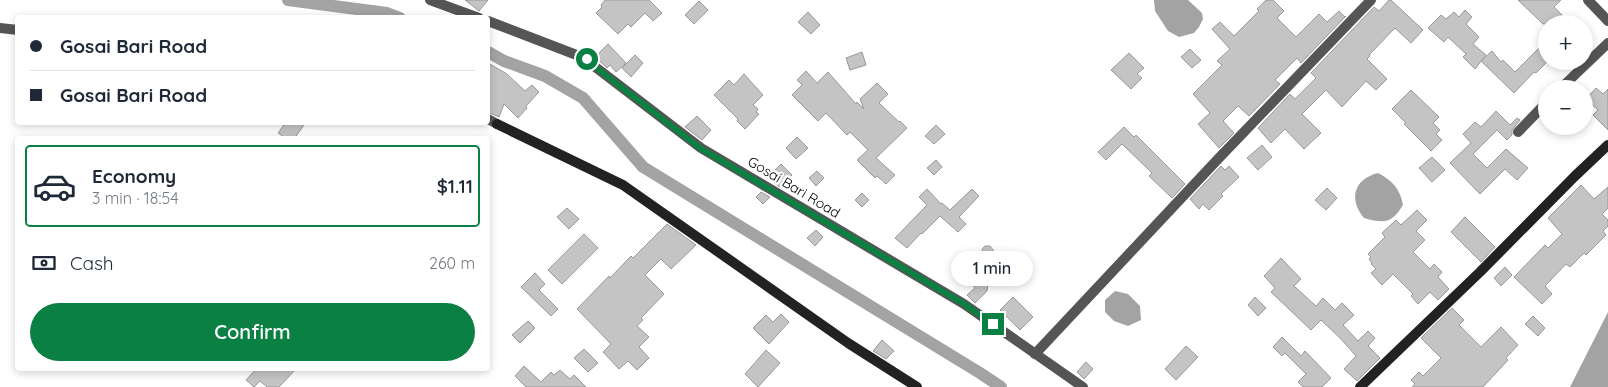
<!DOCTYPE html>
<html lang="en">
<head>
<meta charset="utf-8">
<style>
  :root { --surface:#fff; --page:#f6f6f7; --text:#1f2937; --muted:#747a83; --line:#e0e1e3; --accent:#0b8043 }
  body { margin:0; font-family:Quicksand,sans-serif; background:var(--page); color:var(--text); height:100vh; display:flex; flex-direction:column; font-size:19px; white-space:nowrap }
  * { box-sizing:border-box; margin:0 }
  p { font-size:16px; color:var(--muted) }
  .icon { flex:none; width:28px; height:28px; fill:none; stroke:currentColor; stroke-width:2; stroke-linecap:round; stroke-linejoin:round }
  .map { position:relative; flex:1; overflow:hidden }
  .panel { position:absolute; left:15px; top:136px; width:475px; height:235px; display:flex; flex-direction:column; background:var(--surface); border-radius:5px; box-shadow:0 2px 8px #0003 }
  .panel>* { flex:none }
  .banner { position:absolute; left:15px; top:15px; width:475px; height:110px; border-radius:5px; box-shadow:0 2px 8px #0003; display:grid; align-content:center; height:110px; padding:0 15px; background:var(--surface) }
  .controls { position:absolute; left:1538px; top:15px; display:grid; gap:10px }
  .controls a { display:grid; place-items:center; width:55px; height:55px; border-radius:50%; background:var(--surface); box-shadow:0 2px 8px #0003; font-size:25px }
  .end { position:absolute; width:22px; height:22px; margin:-11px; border:6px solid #0b8043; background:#fff; box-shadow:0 0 0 2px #fff }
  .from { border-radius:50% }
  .bubble { position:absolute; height:35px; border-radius:18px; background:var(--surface); box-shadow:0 2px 8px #0003; font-size:16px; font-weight:600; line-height:35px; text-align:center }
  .banner b { display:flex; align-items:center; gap:18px; height:48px; font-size:19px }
  .banner b+b { border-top:1px solid var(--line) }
  .banner i { width:12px; height:12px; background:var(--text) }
  ul { padding:9px 0 0; list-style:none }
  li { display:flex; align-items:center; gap:15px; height:82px; margin:0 10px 8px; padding:0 5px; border:2px solid transparent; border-radius:5px }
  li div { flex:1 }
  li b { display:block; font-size:19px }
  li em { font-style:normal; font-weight:600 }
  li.current { border-color:var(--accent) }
  li>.icon { width:45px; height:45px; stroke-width:1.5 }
  .pay { display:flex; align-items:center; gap:12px; height:55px; padding:0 15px; font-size:19px }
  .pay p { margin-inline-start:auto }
  .action { display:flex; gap:10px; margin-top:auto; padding:10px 15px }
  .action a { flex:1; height:58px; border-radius:30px; background:var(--accent); color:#fff; font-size:20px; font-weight:600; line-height:58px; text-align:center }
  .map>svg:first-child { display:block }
  .water { fill:#a3a3a3 }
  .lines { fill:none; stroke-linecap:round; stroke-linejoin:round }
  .canal { stroke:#a3a3a3; stroke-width:12 }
  .building { fill:#c4c4c4; stroke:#999 }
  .street { stroke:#555; stroke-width:10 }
  .secondary { stroke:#222; stroke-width:10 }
  .route { stroke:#0b8043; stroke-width:6 }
  .labels { text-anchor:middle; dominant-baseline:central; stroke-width:5; stroke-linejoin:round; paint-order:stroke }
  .street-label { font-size:14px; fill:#000; stroke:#fff }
</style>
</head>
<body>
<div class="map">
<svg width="1608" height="387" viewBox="0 0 1608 387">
  <rect width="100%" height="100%" fill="#fff"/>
  <g class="water">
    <path d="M1154,0h34l14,13 1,6 -4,8 -5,6 -15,4 -11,-6 -13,-20z"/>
    <path d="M1378,173c15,8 22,16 25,32 -11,18 -18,19 -39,13 -16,-19 -10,-39 14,-45z"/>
    <path d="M1115,291l13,3 12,12 1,14 -13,6 -14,-5 -9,-9v-12z"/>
    <path d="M1608,312v75h-38l37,-73z"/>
  </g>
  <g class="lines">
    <g class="canal">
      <path d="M288,0l99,13 13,5"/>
      <path d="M488,52l16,9 41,15 38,22 60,69 337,206 21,14"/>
    </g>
  </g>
  <g class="building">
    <path d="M465,0h23l-9,11z"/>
    <path d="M605,0h44l13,13 -9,8 -8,-8 -14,14 -3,-3 -10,10 -22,-21 6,-6 -1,-2z"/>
    <path d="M1266,0h7l11,11 -7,7 19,19 23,-23 8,8 12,-11 6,6 1,-1 -45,47 -4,-5 -22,22 5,4 -31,32 -11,-10 -15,15 11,12 -15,15 -21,-24 12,-11 -17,-19 29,-29 -5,-4 13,-12 -18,-20 8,-7 14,14 25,-25 -2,-2z"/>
    <path d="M1389,0h2l32,30 -12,13 -16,-15 -26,27 1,1 -3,3 20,20 -11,11 -10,-9 -24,26 -16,-17 -24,24 19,19 -17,16 -19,-20 -14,14 -13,-15 32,-34 5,5 21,-21 -5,-5 63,-66 5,4z"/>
    <path d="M1518,0h43l-7,7 17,17h-28z"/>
    <path d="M699,1l9,9 -14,14 -9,-9z"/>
    <path d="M1465,10l7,7 -6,7 13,13 -6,7 13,11 -11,14 -12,-12 3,-3 -18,-17 -4,5 -16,-14 13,-13 5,4 8,-7 5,5z"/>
    <path d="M808,12l12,13 -9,9 -13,-12z"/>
    <path d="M1546,41v22l-10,10 -2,-1 -20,21 -33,-32 11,-10 9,11 2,-2 12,12z"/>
    <path d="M608,44l18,19 -10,9 -6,-7 -3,3 -12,-11z"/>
    <path d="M1190,49l11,11 -9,8 -11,-11z"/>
    <path d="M862,52l4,13 -16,5 -4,-12z"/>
    <path d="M1129,53l15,15 -7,6 5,4 -11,11 -20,-19z"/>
    <path d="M635,55l8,8 -12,14 -9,-9z"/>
    <path d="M488,63l19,11 18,17 7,-6 7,7 -13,14 1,2 -9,10 -14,-14 -5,13 -11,-5z"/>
    <path d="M806,71l11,12 11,-11 28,32 1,-2 7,7 -4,-10 17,-16 11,11 -9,9 20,19 1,-1 7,7 -31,30 19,17 -9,9 -9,-8 -2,2 -18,-18 11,-10 -18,-18 -3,3 -21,-22 -8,8 -26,-26 10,-10 -5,-5z"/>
    <path d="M744,74l19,21 -10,10 5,4 -2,3 3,2 -14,15 -8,-8 1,-2 -24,-24 15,-15 5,5z"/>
    <path d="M1596,88l7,6 5,-5v41l-15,-15 5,-5 -12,-11z"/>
    <path d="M1411,90l28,27 -6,6 7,7 -4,4 6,6 -11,11 -27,-27 2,-1 -14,-14z"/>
    <path d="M1496,111l14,14 7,-7 3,2 -8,10v5l-5,5 -10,-10 -24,24 14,14 19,-19 22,19 -11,12 -12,-11 -25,25 -30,-31 21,-20 -8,-9 12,-12 6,5z"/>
    <path d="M697,116l14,14 -9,10 -17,-13z"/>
    <path d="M286,122h20l-12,17h-7l-9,-6z"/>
    <path d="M936,125l9,9 -11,10 -9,-8z"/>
    <path d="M1124,127l10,10 2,-2 49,49 -13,14 -23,-22 3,-3 -30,-29 -16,16 -8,-8z"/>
    <path d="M797,137l11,11 -12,11 -10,-11z"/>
    <path d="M1262,145l10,12 -14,13 -11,-12z"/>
    <path d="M1432,157l13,13 -13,12 -13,-14z"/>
    <path d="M936,160l6,7 -8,8 -7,-7z"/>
    <path d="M781,164l11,11 -12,12 -13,-9z"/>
    <path d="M1221,166l4,4 4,-4 10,11 -18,17 2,2 -14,14 -6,-6 -4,5 -9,-10z"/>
    <path d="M817,171l7,7 -8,8 -7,-8z"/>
    <path d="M1581,185l13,14 14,-12v21l-6,6 6,6v6l-5,5 3,4 -20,20 -2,-2 -14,14 -4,-3 -21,22 7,8 -10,10 -28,-27 31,-32 3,3 14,-14 -14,-16z"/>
    <path d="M1327,188l10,10 -11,12 -11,-10z"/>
    <path d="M927,189l14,15 1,-1 8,7 22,-21 7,7 -20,21 7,7 -8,8 -18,-16 -18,18 -1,-1 -14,15 -12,-10 32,-33 -8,-8z"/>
    <path d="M761,192l9,5 -7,7 -7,-7z"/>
    <path d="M862,193l7,7 -7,7 -7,-7z"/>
    <path d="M567,208l12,11 -10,10 -12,-12z"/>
    <path d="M1417,210l10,10 -11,11 9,9 -12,12 17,17 4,-5 8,8 -4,5 11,12 -11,11 -8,-8 -12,12 -7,-8 2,-2 -20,-20 -11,11 -11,-12 5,-4 -5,-5 1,-1 -3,-4 2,-2 -3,-3 17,-17 -3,-4 14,-13 5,5z"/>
    <path d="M1465,217l30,30 -14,15 -30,-30z"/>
    <path d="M667,224l29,21 -25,24 -10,-10 -16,16 19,19 -23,24 2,2 -6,6 12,11 -10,10 10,11 -12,12 -9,-9 -9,8 -16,-17 8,-8 -34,-35 32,-33 1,2 21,-22 2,2z"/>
    <path d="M816,230l7,7 -8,9 -8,-8z"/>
    <path d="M584,234l14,14 -36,36 -14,-14z"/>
    <path d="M985,246h5l4,5v3l-1,4 -12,11 8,8 -2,14 -12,12 -8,-8 8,-7 -16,-16 12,-13 6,5 6,-16z"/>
    <path d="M1281,258l20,21 -7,7 22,20 7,-8 12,12 7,-7 12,12 -11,10 15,16 10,-10 7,7 -7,8 12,12 -23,23 -13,-12 12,-13 -16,-18 -19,-18 -10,10 -40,-38 4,-4 -11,-12z"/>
    <path d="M1505,267l7,8 -11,11 -7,-8z"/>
    <path d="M535,273l10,11 -6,6 19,19 -7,7 -30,-29z"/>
    <path d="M1013,297l20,20 -13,13 -20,-20z"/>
    <path d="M1255,297l11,11 -8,8 -10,-11z"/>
    <path d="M1452,308l12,12 -5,5 22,22 20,-20 17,18 -12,13 2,2 -25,27h-71l3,-3 -4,-4 8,-8 4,4 18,-18 -20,-20z"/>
    <path d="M781,314l8,8 -20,22 -16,-16 13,-13 7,7z"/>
    <path d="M1533,316l12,12 -7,8 -13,-12z"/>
    <path d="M528,321l7,7 -15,15 -8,-8z"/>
    <path d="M1282,337l19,19 4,-5 26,27 -9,9h-19l-5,-5 8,-8 -21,-21 -3,3 -9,-9z"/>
    <path d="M882,340l12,11 -8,8 -13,-8z"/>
    <path d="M1186,346l12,11 -22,23 -11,-11z"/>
    <path d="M584,349l14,14 -10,9 -14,-14z"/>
    <path d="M766,350l14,13 -22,24 -13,-13z"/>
    <path d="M1086,362l7,7 -9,10 -7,-7z"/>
    <path d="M524,366l17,16 10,-10 3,3 6,-5 10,9 4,-4 12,12h-60l-11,-11z"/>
    <path d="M256,369h40l-17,18h-12l-7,-6 -6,6 -8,-7z"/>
  </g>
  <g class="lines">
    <g class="street">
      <path d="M430,0l49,18"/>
      <path d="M1588,0l20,21"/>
      <path d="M488,21l99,38 7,7 107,82 263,156 119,83"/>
      <path d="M0,28l18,2"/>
      <path d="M1560,89l48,-46"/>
      <path d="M488,119l9,5"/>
      <path d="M1518,132l28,-29"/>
      <path d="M1035,354l183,-195 153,-159"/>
    </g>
    <g class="secondary">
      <path d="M497,124l126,61 225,158 69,44"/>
      <path d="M1360,387l120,-115 95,-96 33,-31"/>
    </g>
  </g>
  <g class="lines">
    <path class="route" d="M587,59l7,7 106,82 264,156 29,20"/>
  </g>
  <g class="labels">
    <g class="street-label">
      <text transform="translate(794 187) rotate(31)">Gosai Bari Road</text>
    </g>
  </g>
</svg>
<div class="controls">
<a>+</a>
<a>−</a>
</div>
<i class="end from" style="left:587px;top:59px"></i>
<i class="end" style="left:993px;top:324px"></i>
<div class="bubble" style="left:951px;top:251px;width:82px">1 min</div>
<div class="banner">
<b><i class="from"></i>Gosai Bari Road</b>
<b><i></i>Gosai Bari Road</b>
</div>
<section class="panel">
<ul>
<li class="current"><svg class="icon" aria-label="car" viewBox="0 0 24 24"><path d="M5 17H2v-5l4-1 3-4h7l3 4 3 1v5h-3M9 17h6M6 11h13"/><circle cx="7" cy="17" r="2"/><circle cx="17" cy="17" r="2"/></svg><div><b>Economy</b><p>3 min · 18:54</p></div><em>$1.11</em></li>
</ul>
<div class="pay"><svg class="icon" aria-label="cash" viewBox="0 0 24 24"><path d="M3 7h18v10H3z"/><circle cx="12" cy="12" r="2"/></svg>Cash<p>260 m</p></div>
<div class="action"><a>Confirm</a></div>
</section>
</div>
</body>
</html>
